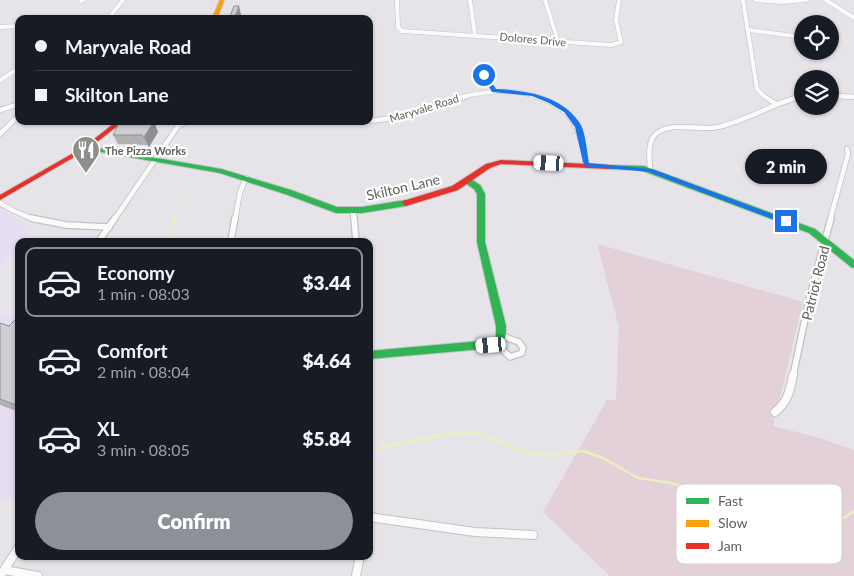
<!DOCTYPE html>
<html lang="en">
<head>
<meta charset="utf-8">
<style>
  :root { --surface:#171b24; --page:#20242c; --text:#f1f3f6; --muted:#9ea1a6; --line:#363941; --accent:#8c9099 }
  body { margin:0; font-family:Lato,sans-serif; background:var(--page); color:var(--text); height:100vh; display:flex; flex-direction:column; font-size:19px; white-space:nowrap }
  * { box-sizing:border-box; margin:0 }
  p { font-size:16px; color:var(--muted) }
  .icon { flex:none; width:28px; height:28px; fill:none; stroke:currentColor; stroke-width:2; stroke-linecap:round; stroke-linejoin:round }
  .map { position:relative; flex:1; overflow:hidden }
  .side { position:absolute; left:15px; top:238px; width:358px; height:322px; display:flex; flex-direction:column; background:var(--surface); border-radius:10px; box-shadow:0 1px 4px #0004 }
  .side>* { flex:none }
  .top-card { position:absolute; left:15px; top:15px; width:358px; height:110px; border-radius:10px; box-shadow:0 1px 4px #0004; display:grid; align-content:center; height:110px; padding:0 20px; background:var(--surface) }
  .buttons { position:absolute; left:794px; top:15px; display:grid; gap:10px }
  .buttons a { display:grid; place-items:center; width:45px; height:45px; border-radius:50%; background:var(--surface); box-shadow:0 1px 4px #0004; font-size:25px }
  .end { position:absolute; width:22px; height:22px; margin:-11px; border:6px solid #1a73e8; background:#fff; box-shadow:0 0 0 2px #fff }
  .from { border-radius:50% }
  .bubble { position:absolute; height:35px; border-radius:18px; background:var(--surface); box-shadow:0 1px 4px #0004; font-size:16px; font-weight:800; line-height:35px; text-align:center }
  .car { position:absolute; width:15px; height:30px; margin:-15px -8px; border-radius:6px; box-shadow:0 0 4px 1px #0007; background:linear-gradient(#fff 24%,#345 0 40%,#fff 0 76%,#345 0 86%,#fff 0) }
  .top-card b { display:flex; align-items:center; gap:18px; height:48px; font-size:19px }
  .top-card b+b { border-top:1px solid var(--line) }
  .top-card i { width:12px; height:12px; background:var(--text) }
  ul { padding:9px 0 0; list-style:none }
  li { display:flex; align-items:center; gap:15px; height:70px; margin:0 10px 8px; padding:0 10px; border:2px solid transparent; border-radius:10px }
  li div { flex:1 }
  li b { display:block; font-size:19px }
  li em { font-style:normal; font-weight:800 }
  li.selected { border-color:var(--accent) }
  li>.icon { width:45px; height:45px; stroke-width:1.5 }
  .cta { display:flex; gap:10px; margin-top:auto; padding:10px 20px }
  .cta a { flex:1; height:58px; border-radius:30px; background:var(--accent); color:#fff; font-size:20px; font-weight:800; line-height:58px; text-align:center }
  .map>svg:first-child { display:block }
  .commercial { fill:#e7ddf2 }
  .green { fill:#e3d0d8 }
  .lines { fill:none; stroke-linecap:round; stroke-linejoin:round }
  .stream-far2 { stroke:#eaf0bc; stroke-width:1 }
  .stream-far1 { stroke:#eaf0bc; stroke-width:2 }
  .stream { stroke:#eaf0bc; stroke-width:2.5 }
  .street-far3-casing { stroke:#c2c2c2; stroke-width:5 }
  .street-far2-casing { stroke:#c2c2c2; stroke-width:6 }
  .street-far1-casing { stroke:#c2c2c2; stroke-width:8 }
  .street-casing { stroke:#c2c2c2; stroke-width:10 }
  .fast-casing { stroke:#c4c4c4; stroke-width:2 }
  .slow-casing { stroke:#c4c4c4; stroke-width:2 }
  .jam-casing { stroke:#c4c4c4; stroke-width:2 }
  .street-far3 { stroke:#fbfbfc; stroke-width:4 }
  .street-far2 { stroke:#fbfbfc; stroke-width:4.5 }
  .street-far1 { stroke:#fbfbfc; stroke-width:5.5 }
  .street { stroke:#fbfbfc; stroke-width:8 }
  .fast { fill:#30b455; fill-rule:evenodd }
  .slow { fill:#ff9f0a; fill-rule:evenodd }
  .jam { fill:#e5322d; fill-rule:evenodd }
  .wall { fill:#b1b0b4 }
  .shaded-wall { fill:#909092 }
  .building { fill:#cecdd1; stroke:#909092 }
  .route { fill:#1a73e8 }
  .labels { text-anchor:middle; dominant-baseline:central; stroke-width:4.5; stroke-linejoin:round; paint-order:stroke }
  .far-street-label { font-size:11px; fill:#5f615a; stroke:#fff }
  .far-poi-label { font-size:11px; font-weight:bold; fill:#5f615a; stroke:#fff; text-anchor:start }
  .street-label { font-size:14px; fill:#5f615a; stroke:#fff }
  .key { fill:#fff; stroke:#cfd0ce; stroke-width:1 }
  .key-label { font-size:14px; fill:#5f615a }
</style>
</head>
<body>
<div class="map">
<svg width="854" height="576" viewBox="0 0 854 576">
  <rect width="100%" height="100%" fill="#e6e4e9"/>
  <g class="commercial">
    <path d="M0,207l9,8 24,14 -11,12h-3v4l-19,21z"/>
    <path d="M0,314l19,5v182l-19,-4z"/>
  </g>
  <path class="green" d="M597,244l206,58 -30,124 47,12 34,12v126h-244l-67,-64 64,-112h9l3,-73z"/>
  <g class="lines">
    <path class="stream-far2" d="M174,220l9,-26"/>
    <path class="stream-far1" d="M168,241l4,-8 3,-15"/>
    <path class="stream" d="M369,450l79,-16 27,-2 55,22 20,1 34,-4 21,8 33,19 33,5 69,24 55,15 16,3 25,-2 18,-12"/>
    <defs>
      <g id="street-far3">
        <path d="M397,0l1,27 4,4 209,14 10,-3 -5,-22 3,-20"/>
        <path d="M470,0l5,35"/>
        <path d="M545,0l13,41"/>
        <path d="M743,0l14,89 8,8"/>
        <path d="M755,0l27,2 24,-2"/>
        <path d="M826,0l28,18"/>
        <path d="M81,1l2,-1"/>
        <path d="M108,19l15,-19"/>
        <path d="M0,27l19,-1"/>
        <path d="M748,30l54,7"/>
        <path d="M830,41h2"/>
        <path d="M486,69l-2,6 10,15"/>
        <path d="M0,80l19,-12"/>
        <path d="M830,95l21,2"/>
        <path d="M461,97c27,-6 52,-9 78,0"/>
        <path d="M799,97l3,-1"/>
      </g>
      <g id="street-far2">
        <path d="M535,96c39,12 45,32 51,69"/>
        <path d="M764,96l12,8"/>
        <path d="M836,96l18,1"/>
        <path d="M0,110l19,-6"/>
        <path d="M369,121l24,-3 74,-22"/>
        <path d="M0,134l19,-19"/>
        <path d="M650,170c0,-11 -4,-29 7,-37 17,-12 42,-2 61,-6 29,-6 55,-24 84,-31"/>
        <path d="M0,203l14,8 21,9"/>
        <path d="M353,211l1,9"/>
        <path d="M114,220l64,-94 10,-5"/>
        <path d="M235,220l5,-28 6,-14"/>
        <path d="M830,220l18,-66 -1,-5"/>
      </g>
      <g id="street-far1">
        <path d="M31,218l35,7 43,2"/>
        <path d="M354,218l2,23"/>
        <path d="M99,241l16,-23"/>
        <path d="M231,241l4,-23"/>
        <path d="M497,344l13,13 12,-4 1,-5 -4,-6 -17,-6"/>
        <path d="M793,376l16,-76 22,-82"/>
      </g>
      <g id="street">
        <path d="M775,412c13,-10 15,-22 18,-37"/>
        <path d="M369,517l106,15 58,3"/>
        <path d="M4,570l34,6"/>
        <path d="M0,576l19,-29"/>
        <path d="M356,576l4,-20"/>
      </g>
      <g id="fast">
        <path d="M86,146l135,23 70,21 46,17h25l44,-7 4,3 -4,3 -44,7h-26l-51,-19 -65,-21 -136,-24 -1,-1z"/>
        <path d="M606,165l38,1 171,63 39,31v8l-3,-1 -42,-34 -158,-59 -10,-4 -32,-1h-3z"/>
        <path d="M465,179h6l9,6 5,9v48l21,84c0,11 0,17 -12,22l-125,11v-8l123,-11 4,-3v-11l-19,-84v-48l-3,-5 -9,-6z"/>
      </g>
      <path id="slow" d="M220,0h4l-7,19h-5z"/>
      <g id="jam">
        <path d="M117,121h7l-36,28 -88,51v-5l84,-48z"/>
        <path d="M501,160l108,5 4,2 -4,2 -108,-5 -11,4 -32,22 -52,16 -4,-3 1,-2 49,-15 34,-22z"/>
      </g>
    </defs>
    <use href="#street-far3" class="street-far3-casing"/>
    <use href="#street-far2" class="street-far2-casing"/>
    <use href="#street-far1" class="street-far1-casing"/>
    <use href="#street" class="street-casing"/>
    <use href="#fast" class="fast-casing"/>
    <use href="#slow" class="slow-casing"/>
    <use href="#jam" class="jam-casing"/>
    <use href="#street-far3" class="street-far3"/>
    <use href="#street-far2" class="street-far2"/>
    <use href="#street-far1" class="street-far1"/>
    <use href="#street" class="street"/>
    <use href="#fast" class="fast"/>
    <use href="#slow" class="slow"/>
    <use href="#jam" class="jam"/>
  </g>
  <g class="wall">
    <path d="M154,122l4,10 -9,15 -2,-2 -29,-1 -5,-9z"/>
    <path d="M19,320v92l-19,-7v-82l9,3z"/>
  </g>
  <g class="shaded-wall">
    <path d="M239,6l2,9 -1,4 -5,-2z"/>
    <path d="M154,122l4,10 -9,15 -5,-10z"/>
  </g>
  <g class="building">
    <path d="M234,6h5l-4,11h6v2h-12z"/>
    <path d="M120,121h11l23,1 -10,15 -2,-2h-29z"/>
    <path d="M16,319l3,1v86l-19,-7v-76l9,3z"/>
  </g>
  <path class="route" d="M482,74h4l10,15c30,1 68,7 85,36 5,11 6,27 8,38l63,6 138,52 -7,2 -134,-51 -65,-6 -9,-39 -11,-15 -15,-9 -17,-7 -40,-4z"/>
  <defs>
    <symbol id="restaurant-pin" viewBox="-11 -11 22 30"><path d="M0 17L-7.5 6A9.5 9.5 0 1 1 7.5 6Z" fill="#8e8f8c" stroke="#fff"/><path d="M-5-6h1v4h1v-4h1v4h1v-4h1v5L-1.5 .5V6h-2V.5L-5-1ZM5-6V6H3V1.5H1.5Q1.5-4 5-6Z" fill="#fff"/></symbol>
  </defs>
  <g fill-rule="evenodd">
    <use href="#restaurant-pin" x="70" y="134" width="32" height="43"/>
  </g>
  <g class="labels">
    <g class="far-street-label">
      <text transform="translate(533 39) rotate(5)">Dolores Drive</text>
      <text transform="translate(424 108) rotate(-17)">Maryvale Road</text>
    </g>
    <g class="far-poi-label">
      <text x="105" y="150">The Pizza Works</text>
    </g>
    <g class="street-label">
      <text transform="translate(403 187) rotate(-13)">Skilton Lane</text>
      <text transform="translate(815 283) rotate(-76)">Patriot Road</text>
    </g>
  </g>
  <rect x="676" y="484" width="166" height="80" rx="8" class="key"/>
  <rect x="686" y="498" width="23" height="6" fill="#30b455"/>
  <rect x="686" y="520" width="23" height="7" fill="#ff9f0a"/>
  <rect x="686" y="543" width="23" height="6" fill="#e5322d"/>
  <g class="key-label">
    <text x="718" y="506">Fast</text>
    <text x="718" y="528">Slow</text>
    <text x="718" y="551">Jam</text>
  </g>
</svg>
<div class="buttons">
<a><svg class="icon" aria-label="locate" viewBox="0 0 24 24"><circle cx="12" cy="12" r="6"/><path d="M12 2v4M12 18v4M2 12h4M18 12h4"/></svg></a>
<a><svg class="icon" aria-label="layers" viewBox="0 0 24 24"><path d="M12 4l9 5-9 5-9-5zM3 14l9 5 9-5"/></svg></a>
</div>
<i class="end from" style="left:484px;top:75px"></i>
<i class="end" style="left:786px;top:221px"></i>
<div class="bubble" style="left:745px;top:149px;width:82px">2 min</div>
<i class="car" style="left:549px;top:163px;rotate:273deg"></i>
<i class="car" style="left:491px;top:345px;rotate:265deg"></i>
<div class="top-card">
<b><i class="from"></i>Maryvale Road</b>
<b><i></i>Skilton Lane</b>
</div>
<section class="side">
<ul>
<li class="selected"><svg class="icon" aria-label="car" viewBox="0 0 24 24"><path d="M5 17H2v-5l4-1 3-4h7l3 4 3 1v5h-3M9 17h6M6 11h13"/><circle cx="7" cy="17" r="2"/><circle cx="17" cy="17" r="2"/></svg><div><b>Economy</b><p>1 min · 08:03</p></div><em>$3.44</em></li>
<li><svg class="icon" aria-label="car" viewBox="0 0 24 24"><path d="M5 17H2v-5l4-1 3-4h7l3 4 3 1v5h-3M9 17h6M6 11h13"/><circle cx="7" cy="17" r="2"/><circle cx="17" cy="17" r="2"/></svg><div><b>Comfort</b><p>2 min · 08:04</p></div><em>$4.64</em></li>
<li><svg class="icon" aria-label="car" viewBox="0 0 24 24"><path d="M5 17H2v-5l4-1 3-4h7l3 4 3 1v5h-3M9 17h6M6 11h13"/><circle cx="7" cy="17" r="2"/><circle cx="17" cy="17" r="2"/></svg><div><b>XL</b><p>3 min · 08:05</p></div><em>$5.84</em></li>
</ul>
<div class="cta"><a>Confirm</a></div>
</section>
</div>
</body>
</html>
